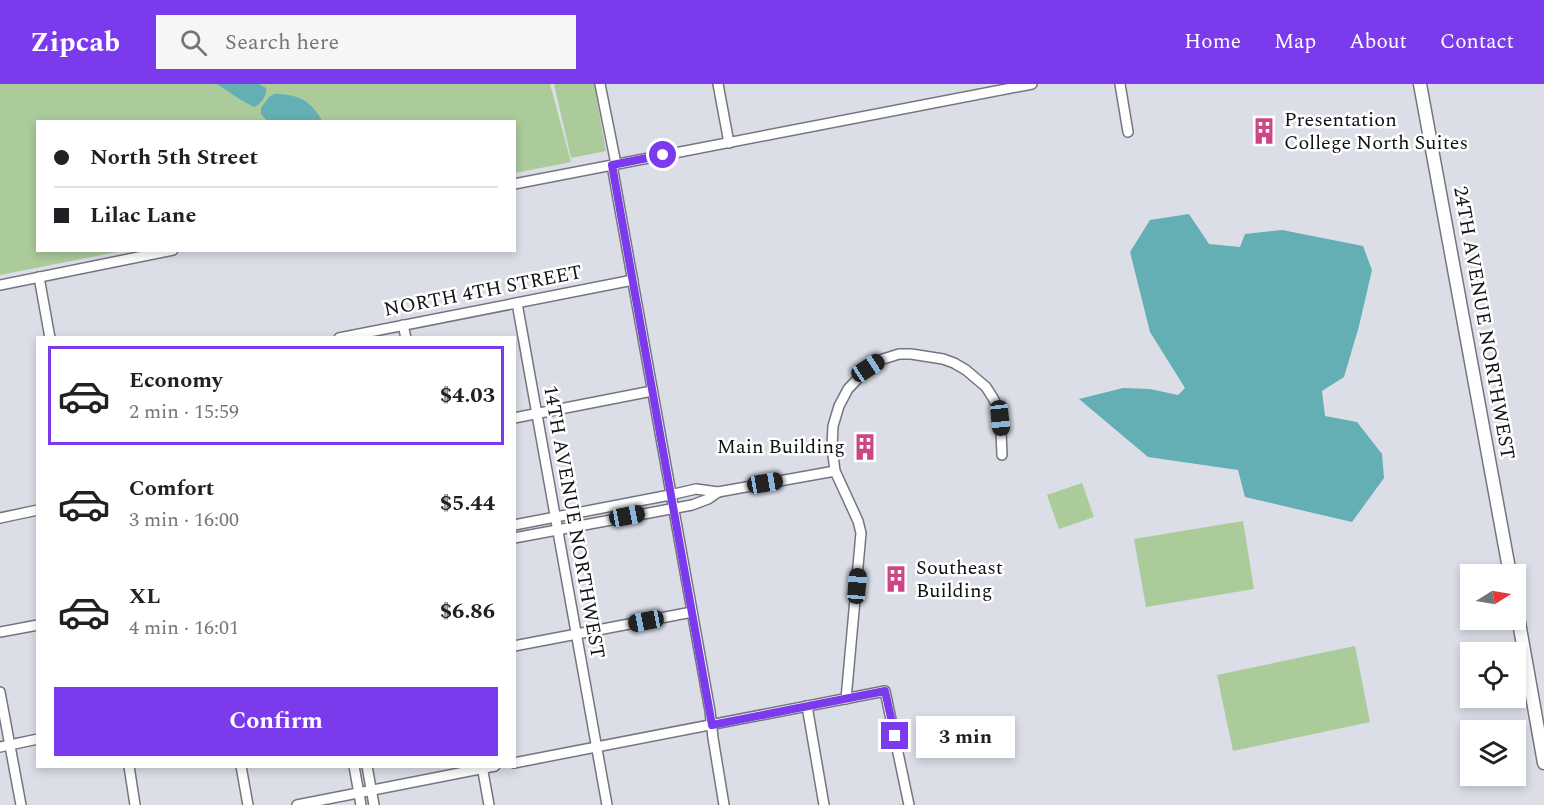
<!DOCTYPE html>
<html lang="en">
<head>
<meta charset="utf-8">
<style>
  :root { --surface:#fff; --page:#f6f6f6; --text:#202124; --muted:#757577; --line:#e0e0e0; --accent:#7c3aed }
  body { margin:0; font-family:Spectral,serif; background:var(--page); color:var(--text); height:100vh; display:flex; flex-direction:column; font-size:22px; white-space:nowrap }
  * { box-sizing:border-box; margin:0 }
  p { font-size:20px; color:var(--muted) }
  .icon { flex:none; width:33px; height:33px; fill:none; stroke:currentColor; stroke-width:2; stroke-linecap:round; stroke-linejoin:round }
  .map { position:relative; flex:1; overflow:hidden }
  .sheet { position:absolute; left:36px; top:252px; width:480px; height:432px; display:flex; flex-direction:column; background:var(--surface); border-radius:0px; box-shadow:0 3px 9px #0003 }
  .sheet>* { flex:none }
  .banner { position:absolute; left:36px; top:36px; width:480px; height:132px; border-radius:0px; box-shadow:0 3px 9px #0003; display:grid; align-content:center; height:132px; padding:0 18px; background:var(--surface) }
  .needle { width:39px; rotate:79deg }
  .tools { position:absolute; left:1460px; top:480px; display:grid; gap:12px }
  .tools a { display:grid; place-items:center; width:66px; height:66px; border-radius:0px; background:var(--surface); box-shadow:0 3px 9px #0003; font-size:30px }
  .end { position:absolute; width:27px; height:27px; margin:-14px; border:8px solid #7c3aed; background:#fff; box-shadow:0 0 0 3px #fff }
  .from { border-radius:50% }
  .bubble { position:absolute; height:42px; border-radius:0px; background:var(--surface); box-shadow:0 3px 9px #0003; font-size:20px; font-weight:700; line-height:42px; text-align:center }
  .car { position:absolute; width:18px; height:36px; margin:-18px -9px; border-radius:8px; box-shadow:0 0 4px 2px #0007; background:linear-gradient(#222 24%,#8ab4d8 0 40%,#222 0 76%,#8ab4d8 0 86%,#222 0) }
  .banner b { display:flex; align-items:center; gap:21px; height:57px; font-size:22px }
  .banner b+b { border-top:2px solid var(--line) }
  .banner i { width:15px; height:15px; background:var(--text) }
  ul { padding:10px 0 0; list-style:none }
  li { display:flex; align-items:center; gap:18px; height:99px; margin:0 12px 9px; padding:0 6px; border:3px solid transparent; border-radius:0px }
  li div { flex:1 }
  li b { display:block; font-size:22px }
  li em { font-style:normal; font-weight:700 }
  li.current { border-color:var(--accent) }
  li>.icon { width:54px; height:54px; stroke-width:1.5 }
  .action { display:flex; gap:12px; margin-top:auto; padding:12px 18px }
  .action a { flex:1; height:69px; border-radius:0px; background:var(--accent); color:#fff; font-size:24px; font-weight:700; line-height:69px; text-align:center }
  header { display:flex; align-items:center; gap:36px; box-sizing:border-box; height:84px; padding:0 30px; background:var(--accent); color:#fff }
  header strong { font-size:28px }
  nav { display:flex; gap:33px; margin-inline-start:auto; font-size:21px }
  .search { width:420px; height:54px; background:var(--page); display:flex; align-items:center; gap:15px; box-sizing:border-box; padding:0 21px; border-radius:0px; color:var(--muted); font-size:22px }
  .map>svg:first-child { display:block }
  .green { fill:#abcb9b }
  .water { fill:#64afb3 }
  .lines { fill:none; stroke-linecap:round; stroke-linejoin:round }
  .minor-casing { stroke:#73767f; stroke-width:12 }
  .major-casing { stroke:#73767f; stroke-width:15 }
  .minor { stroke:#fff; stroke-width:9 }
  .major { stroke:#fff; stroke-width:12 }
  .route { stroke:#7c3aed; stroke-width:8 }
  .labels { text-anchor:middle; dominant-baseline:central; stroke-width:5; stroke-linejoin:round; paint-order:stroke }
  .poi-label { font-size:20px; fill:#111215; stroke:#fff; text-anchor:start }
  .street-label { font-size:20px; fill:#111215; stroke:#fff }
</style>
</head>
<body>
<header>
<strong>Zipcab</strong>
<div class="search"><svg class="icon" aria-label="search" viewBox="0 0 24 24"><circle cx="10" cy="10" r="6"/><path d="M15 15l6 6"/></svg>Search here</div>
<nav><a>Home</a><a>Map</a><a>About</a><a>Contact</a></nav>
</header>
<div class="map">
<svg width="1544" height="721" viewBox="0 0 1544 721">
  <rect width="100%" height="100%" fill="#dbdee7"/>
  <g class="green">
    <path d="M0,0h550l21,78 -56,11 -1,-51h-476v128l84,1 -122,24z"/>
    <path d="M554,0h40l12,67 -35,7z"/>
    <path d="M1082,399l12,34 -35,12 -12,-34z"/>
    <path d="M1243,437l11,68 -108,18 -12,-68z"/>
    <path d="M1355,562l15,76 -137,29 -16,-76z"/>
  </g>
  <g class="water">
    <path d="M217,0h42l7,4c1,8 -5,16 -12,19l-13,-7z"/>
    <path d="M274,10c23,0 37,6 48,27h-55l-6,-7v-6l8,-11z"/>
    <path d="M1189,130l20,30 31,3 5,-13 37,-4 81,16 9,24 -13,56 -15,51 -22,14 3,25 32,6 25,32 2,24 -32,44 -107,-25 -7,-27 -90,-13 -69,-58 44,-11 27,1 28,6 7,-7 -35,-56 -20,-80 20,-32z"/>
  </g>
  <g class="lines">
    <defs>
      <g id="minor">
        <path d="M600,0l16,80"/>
        <path d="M718,0l11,59"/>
        <path d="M1120,0l8,48"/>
        <path d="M612,81l98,546 3,27 11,67"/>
        <path d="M514,100l518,-100"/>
        <path d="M39,193l11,61"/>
        <path d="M0,201l173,-35"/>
        <path d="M517,219l90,502"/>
        <path d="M403,241l3,13"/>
        <path d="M339,254l294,-58"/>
        <path d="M514,334l138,-27"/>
        <path d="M0,434l38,-8"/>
        <path d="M514,441l156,-30 26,-6 22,3 117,-21"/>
        <path d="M514,454l178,-33 16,-6 10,-7"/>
        <path d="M0,548l38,-7"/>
        <path d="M514,562l178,-34"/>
        <path d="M0,608l21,113"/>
        <path d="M846,615l15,-166 -3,-12 -23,-50 -3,-24 1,-21 6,-20 9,-17 20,-21 12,-8 19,-6h12l32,5 11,4 12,7 20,17 7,11 5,10 3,23 1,24"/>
        <path d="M807,622l17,99"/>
        <path d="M0,663l38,-8"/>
        <path d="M514,679l371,-72 24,114"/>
        <path d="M129,682l6,39"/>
        <path d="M241,682l7,39"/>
        <path d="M354,682l7,39"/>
        <path d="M367,682l7,39"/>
        <path d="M482,682l7,39"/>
        <path d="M297,721l198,-39"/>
      </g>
      <g id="major">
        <path d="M1420,0l90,490"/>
        <path d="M1515,516l29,163"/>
      </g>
    </defs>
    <use href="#minor" class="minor-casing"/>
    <use href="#major" class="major-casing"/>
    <use href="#minor" class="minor"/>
    <use href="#major" class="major"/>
  </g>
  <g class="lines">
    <path class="route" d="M663,71l-51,10 100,560 173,-34 10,45"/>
  </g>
  <defs>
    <symbol id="building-bare" viewBox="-9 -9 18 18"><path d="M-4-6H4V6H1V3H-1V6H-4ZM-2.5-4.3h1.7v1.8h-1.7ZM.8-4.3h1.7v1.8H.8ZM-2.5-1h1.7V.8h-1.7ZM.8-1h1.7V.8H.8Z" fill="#cc4686" stroke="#fff" stroke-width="2.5" paint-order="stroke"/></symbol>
  </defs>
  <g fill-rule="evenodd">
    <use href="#building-bare" x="1245" y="28" width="38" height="38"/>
    <use href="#building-bare" x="846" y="344" width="38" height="38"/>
    <use href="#building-bare" x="877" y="476" width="38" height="38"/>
  </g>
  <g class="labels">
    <g class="poi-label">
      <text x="1284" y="36">Presentation<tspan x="1284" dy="23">College North Suites</tspan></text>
      <text x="845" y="363" text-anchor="end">Main Building</text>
      <text x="916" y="484">Southeast<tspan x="916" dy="23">Building</tspan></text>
    </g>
    <g class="street-label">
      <text transform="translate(483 207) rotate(-11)">NORTH 4TH STREET</text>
      <text transform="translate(1484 239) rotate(80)">24TH AVENUE NORTHWEST</text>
      <text transform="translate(574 438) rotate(80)">14TH AVENUE NORTHWEST</text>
    </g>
  </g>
</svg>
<div class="tools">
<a><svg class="needle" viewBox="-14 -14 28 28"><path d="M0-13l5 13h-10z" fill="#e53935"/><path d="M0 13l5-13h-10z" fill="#757577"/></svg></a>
<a><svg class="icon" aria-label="locate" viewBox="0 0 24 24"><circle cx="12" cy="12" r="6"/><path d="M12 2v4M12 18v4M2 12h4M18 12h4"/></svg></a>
<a><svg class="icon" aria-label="layers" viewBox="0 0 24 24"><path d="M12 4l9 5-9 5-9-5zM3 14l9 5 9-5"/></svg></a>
</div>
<i class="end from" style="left:663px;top:71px"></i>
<i class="end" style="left:895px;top:652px"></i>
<div class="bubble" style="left:916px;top:632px;width:99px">3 min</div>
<i class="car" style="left:868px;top:284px;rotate:57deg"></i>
<i class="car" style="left:1000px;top:334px;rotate:174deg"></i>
<i class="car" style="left:765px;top:399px;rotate:80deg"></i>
<i class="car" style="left:627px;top:432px;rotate:79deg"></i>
<i class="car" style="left:857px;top:502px;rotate:5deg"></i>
<i class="car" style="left:646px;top:537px;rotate:259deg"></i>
<div class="banner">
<b><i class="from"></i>North 5th Street</b>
<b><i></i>Lilac Lane</b>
</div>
<section class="sheet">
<ul>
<li class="current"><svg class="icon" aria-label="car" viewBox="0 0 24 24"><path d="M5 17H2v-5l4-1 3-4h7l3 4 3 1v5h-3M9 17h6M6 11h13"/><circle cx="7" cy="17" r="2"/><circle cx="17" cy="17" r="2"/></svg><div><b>Economy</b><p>2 min · 15:59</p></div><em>$4.03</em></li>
<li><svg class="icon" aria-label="car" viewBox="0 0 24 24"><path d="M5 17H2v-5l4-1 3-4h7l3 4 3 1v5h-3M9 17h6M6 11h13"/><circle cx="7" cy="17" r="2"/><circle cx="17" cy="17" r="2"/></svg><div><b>Comfort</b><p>3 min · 16:00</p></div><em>$5.44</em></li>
<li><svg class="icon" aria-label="car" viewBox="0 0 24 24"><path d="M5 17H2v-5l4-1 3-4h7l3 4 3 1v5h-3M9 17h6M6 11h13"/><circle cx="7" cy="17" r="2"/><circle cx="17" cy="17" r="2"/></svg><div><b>XL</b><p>4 min · 16:01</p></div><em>$6.86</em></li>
</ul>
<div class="action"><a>Confirm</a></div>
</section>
</div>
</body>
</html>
